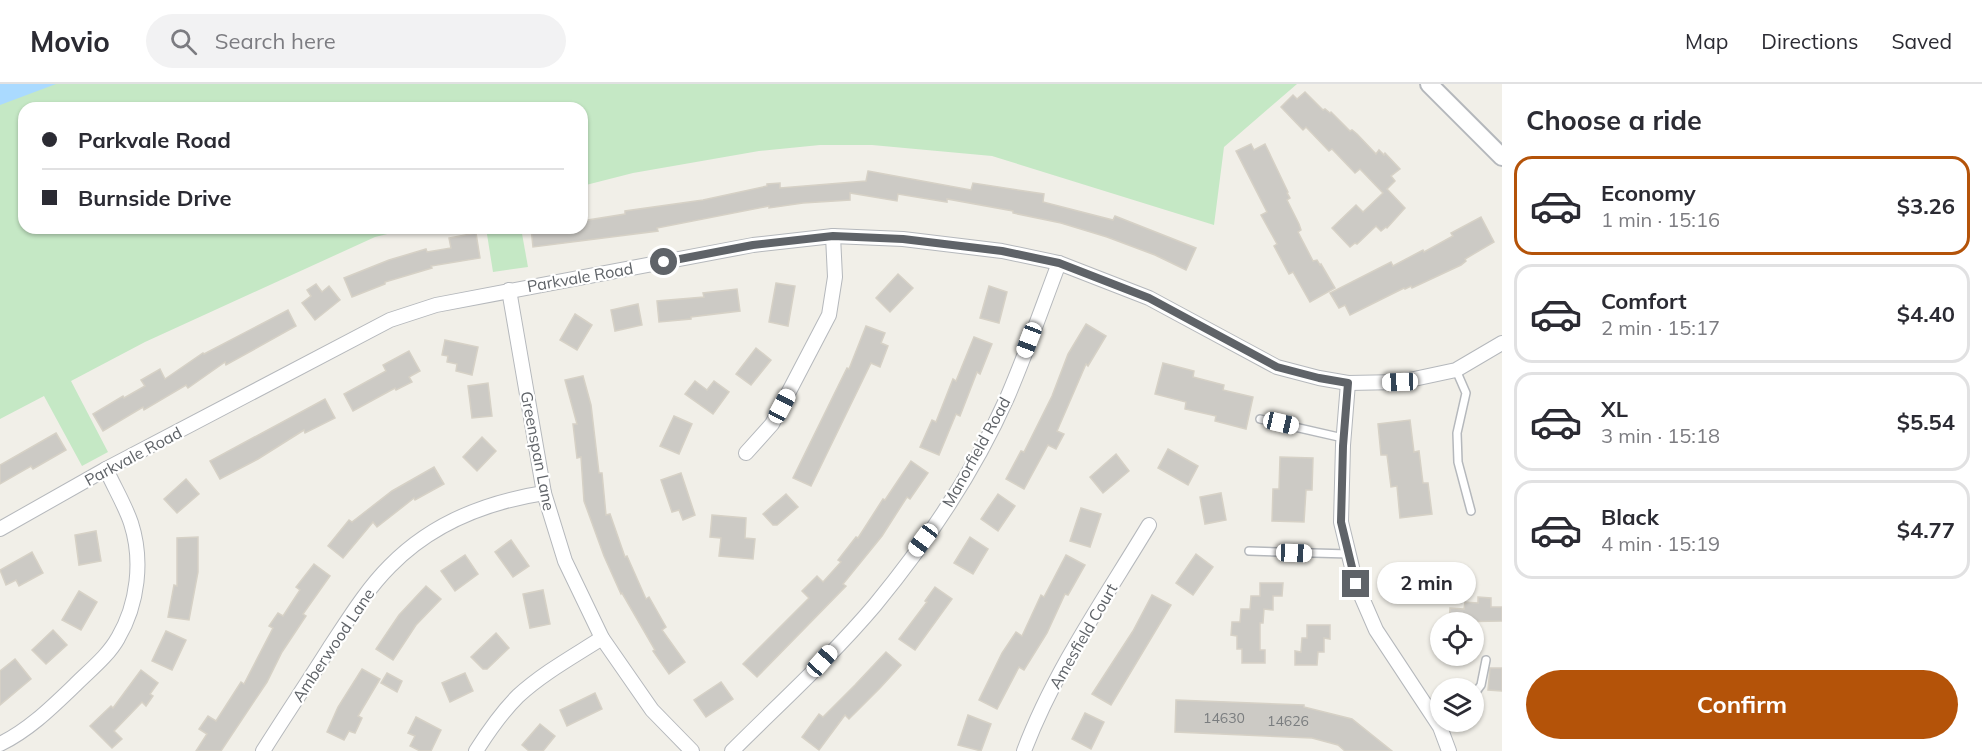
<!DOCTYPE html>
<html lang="en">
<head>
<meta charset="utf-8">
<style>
  :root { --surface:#fff; --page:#f2f2f3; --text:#2b2b33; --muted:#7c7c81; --line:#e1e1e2; --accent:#b45309 }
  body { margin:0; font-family:Mulish,sans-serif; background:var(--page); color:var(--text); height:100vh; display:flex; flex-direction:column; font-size:22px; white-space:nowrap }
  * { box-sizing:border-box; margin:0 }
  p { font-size:20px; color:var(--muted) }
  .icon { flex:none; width:33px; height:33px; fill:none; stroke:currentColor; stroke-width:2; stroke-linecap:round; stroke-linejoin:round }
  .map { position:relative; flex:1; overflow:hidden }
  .details { display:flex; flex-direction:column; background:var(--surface); width:480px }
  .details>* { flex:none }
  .hud { position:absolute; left:18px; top:18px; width:570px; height:132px; border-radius:18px; box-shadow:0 2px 4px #0004; display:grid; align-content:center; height:132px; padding:0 24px; background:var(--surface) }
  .fabs { position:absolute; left:1430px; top:528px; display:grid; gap:12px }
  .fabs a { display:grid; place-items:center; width:54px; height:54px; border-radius:50%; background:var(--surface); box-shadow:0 2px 4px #0004; font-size:30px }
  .end { position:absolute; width:27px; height:27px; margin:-14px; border:8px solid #5f6368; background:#fff; box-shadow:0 0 0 3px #fff }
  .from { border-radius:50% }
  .bubble { position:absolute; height:42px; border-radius:21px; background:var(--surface); box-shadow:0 2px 4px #0004; font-size:20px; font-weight:700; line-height:42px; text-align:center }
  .car { position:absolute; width:18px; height:36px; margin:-18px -9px; border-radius:8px; box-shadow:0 0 4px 2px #0007; background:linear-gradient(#fff 24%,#345 0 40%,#fff 0 76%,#345 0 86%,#fff 0) }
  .hud b { display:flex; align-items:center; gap:21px; height:57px; font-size:22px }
  .hud b+b { border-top:2px solid var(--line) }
  .hud i { width:15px; height:15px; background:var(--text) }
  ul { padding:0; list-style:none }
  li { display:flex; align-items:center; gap:18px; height:99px; margin:0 12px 9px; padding:0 12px; border:3px solid var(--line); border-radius:18px }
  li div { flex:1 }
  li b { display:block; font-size:22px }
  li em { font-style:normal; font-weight:700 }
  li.current { border-color:var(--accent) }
  li>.icon { width:54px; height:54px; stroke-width:1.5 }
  h2 { padding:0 24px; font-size:27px; line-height:72px }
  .action { display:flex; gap:12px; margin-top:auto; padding:12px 24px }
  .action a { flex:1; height:69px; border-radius:36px; background:var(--accent); color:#fff; font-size:24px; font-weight:700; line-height:69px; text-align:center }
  header { display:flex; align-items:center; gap:36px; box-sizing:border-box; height:84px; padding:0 30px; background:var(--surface); border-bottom:2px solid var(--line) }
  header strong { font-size:28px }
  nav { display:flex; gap:33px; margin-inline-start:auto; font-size:21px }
  .search { width:420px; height:54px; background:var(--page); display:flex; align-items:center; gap:15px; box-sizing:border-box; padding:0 21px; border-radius:33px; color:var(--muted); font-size:22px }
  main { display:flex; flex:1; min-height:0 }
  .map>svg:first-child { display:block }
  .green { fill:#c5e8c5 }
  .water { fill:#aadaff }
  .building { fill:#cccac5; stroke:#d6d1c6; stroke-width:1.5 }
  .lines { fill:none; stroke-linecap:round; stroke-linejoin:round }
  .service-casing { stroke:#b5b8bc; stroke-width:10 }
  .minor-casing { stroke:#b5b8bc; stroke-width:16 }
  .tertiary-casing { stroke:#b5b8bc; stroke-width:20 }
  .service { stroke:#fff; stroke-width:7 }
  .minor { stroke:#fff; stroke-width:14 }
  .tertiary { stroke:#fff; stroke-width:16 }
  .route { stroke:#5f6368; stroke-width:8 }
  .labels { text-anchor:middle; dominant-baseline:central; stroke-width:4.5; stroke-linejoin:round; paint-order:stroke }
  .number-label { font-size:14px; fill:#7a7d7f }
  .street-label { font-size:16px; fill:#5f6368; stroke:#fff }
</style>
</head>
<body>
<header>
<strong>Movio</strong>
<div class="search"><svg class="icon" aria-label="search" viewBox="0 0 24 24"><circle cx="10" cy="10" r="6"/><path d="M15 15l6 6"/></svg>Search here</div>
<nav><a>Map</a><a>Directions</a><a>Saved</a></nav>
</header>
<main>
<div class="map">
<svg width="1502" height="667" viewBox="0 0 1502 667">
  <rect width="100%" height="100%" fill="#f1efe8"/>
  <g class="green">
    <path d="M0,0h1297l-73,63 -10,78 -222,-69 -120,-11h-52l-61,6 -126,22 -51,13v-78h-558v120h388l-37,9 -230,105 -74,39 37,71 -26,14 -38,-70 -44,23z"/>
    <path d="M486,144h35l7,39 -35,5z"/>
  </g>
  <path class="water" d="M0,0h56l-56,21z"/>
  <g class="building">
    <path d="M1305,8l18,18 2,-1 5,4 1,-1 19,19 2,-1 5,4 19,20 3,-4 5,5 1,-2 15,16 -9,7 4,5 -8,8 18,19 -18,20 -1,-1 -5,4 -5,-5 -19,18 -2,-1 -5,4 -18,-19 24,-23 7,7 20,-19 -23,-24 -5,4 -23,-24 -3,2 -23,-24 -3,3 -22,-23 12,-12 4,4z"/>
    <path d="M1251,60l3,6 11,-6 23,48 -1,1 3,5 -3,2 12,24 2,6 -3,2 15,29 4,-1 3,5 1,-1 14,24 -25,14 -17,-30 -4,2 -15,-28 3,-2 -16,-29 6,-3 -31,-61z"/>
    <path d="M868,87l103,19 2,-7 71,11 -1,8 70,18 2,-4 81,32 -10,22 -31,-15 -48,-18 -46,-14 -48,-10v-2l-66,-12v3l-49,-8 -1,7 -47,-8v7l-47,3 -34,5v-2l-112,22 1,3 -125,16 -2,-19h51v-7l43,-7v-3l78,-11 64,-14v-2l13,-1v5l86,-7z"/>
    <path d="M1481,133l13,25 -29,17 1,2 -5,4 -49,23 -1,-2 -6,3 -1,-1 -54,27 -5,-10 -6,3 -9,-15 61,-31 2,4 30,-16 1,2 29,-16 -2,-3z"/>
    <path d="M476,149l4,25 -49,8 1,2 -47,14v2l-33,13 -8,-19 45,-18 37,-11 1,3 24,-4 -2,-10z"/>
    <path d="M898,190l15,14 -23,24 -14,-14z"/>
    <path d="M776,199l19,3 -7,40 -19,-4z"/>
    <path d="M316,200l6,8 7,-6 11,14 -25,20 -13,-17 9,-7 -4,-6z"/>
    <path d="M989,202l18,6 -8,31 -19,-5z"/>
    <path d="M737,205l3,22 -49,6v2l-32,3 -2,-21 47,-4 -1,-4z"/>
    <path d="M638,220l4,21 -27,6 -4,-21z"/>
    <path d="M288,226l8,16 -70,39 -1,-3 -37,26 -2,-3 -42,25 -1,-3 -40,24 -10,-17 30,-18 1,2 21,-12 -4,-6 19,-11 5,10 38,-26 1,1z"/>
    <path d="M575,230l17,11 -15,25 -17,-10z"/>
    <path d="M1086,240l20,12 -18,30 -2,-2 -29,67 7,3 -8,15 -8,-4 -24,44 -18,-10 15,-28 3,1 28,-56 16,-42z"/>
    <path d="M866,242l19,7 -4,10 7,3 -8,21 -9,-4 -60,123 -18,-8 54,-110 2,1z"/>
    <path d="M974,253l18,7 -12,30 -3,-2 -17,44 -4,-2 -17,41 -19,-8 12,-27 4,2 17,-43 3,2z"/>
    <path d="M445,256l33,7 -6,28 -16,-4 1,-7 -10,-2 1,-6 -6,-1z"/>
    <path d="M756,264l15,12 -20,25 -15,-11z"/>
    <path d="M409,267l11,20 -11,6 3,5 -16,8 -1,-2 -42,23 -9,-17 42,-23 -3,-6z"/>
    <path d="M1163,279l31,8 -1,6 31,8 -1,5 30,7 -7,32 -31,-8 1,-5 -31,-7 1,-7 -31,-8z"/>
    <path d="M583,292l8,29 8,68h3l4,42 4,-1 15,43 2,-1 19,43 3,-2 17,30 -4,3 23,32 -16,12 -16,-23 2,-1 -33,-57 -1,1 -17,-38 -20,-55 -3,-44 -4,1 -4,-34h4l-12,-44z"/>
    <path d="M695,297l12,9 7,-9 15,11 -16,22 -28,-20z"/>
    <path d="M488,299l4,33 -20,2 -4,-32z"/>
    <path d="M325,315l10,19 -30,15 -1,-3 -46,29 -38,20 -10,-18z"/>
    <path d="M674,332l18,8 -13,30 -19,-8z"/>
    <path d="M1410,336l4,32 5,-1 4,32h5l4,31 -32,4 -3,-32 -6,1 -4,-32h-6l-3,-31z"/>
    <path d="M56,349l10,17 -33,19 -2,-3 -31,18v-19z"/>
    <path d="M482,353l14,14 -19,20 -14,-14z"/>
    <path d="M1168,365l30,17 -10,19 -30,-17z"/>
    <path d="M1116,370l13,17 -26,22 -13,-16z"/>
    <path d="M1280,373l33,1 -1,32h-6l-2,32 -32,-1 1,-32h6z"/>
    <path d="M911,377l17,12 -18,26 -3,-2 -25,39 -39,48 3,2 -89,91 -14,-13 66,-66 -7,-7 15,-15 6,6 18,-20 -3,-2 18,-23 2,1 25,-39 2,1z"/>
    <path d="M434,383l10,17 -29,16 -1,-2 -37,29 -4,-5 -30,36 -15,-12 21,-26 3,2 40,-31z"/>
    <path d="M681,389l14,42 -12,5 -4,-10 -7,2 -11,-32z"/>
    <path d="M186,395l13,15 -22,19 -13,-14z"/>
    <path d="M1221,409l5,27 -21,4 -5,-27z"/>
    <path d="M786,410l12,13 -21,18h-4l-10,-11z"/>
    <path d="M998,410l17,12 -17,25 -17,-12z"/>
    <path d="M1081,424l20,6 -11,33 -20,-6z"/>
    <path d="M712,431l34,3 -1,20 10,1 -2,20 -34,-3 2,-18 -11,-1z"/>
    <path d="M96,447l5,30 -22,4 -4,-30z"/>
    <path d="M198,453v35l-9,48 -21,-3 6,-32 3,1v-48z"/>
    <path d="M970,453l18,12 -15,25 -19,-11z"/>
    <path d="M511,456l18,26 -16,11 -18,-25z"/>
    <path d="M32,468l11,21 -24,13 -3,-6 -10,5 -6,-15z"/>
    <path d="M1196,470l17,13 -20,28 -17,-12z"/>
    <path d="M465,471l13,19 -23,17 -14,-20z"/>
    <path d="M1066,471l19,10 -17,30 -3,-1 -18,39 -23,37 -5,-3 -22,42 -18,-9 23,-47 14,-21 6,4 19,-41 3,2z"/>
    <path d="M314,480l16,12 -27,38 3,2 -24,36 -15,30 -46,69h-25l11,-17 -8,-5 9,-13 8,5 25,-39 3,2 29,-56 -4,-2 9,-13 5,3 17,-26 -4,-3z"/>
    <path d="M1260,499h23l-1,13h-9v14l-9,-1 -1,14h-3v27h5v13h-23v-14h-5v-13l-6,-1 1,-13h8l1,-13h9l1,-13h9z"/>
    <path d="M426,502l15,13 -25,26 -23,35 -17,-11 23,-34z"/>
    <path d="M935,503l17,12 -37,51 -16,-11 28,-37 -2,-1z"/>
    <path d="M543,506l7,34 -20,4 -7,-34z"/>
    <path d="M79,507l18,11 -16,28 -19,-10z"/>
    <path d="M1152,511l19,10 -60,100 -19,-11 41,-63z"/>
    <path d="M1478,513l13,1v9h11v14l-53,1 1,-14 14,1 1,-7 13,1z"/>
    <path d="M1307,541h23v14l-6,-1v14h-6l-1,13h-22v-14l6,1 1,-14h5z"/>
    <path d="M53,546l14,15 -21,19 -14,-14z"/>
    <path d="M166,547l20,9 -14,30 -20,-9z"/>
    <path d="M496,549l13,15 -22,21h-4l-12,-12z"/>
    <path d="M886,568l15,13 -21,23 -31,31 -4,-4 -26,35 -17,-13 17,-23 4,3 32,-32z"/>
    <path d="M15,575l16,20 -31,26v-34z"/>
    <path d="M1490,584h12v23l-14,-1z"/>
    <path d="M362,585l18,10 -22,37 4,2 -7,15 -6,-2 -5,9 -17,-8 11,-25z"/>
    <path d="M141,586l17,13 -8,11 3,2 -7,10 -4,-4 -28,29 8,8 -10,9 -22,-22 21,-20 2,2z"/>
    <path d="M387,589l15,8 -5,11 -16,-9z"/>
    <path d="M465,589l8,18 -23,11 -8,-19z"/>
    <path d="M721,598l12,17 -27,18 -12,-17z"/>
    <path d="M595,609l7,16 -35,17 -7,-16z"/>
    <path d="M1176,616l128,5v2l48,12 40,32h-47l-7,-6 -26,-7 -137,-6z"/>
    <path d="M1085,629l19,9 -13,27 -19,-10z"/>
    <path d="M968,631l23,9 -10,27 -23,-6z"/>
    <path d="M416,633l25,13 -10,21h-11l-10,-5 5,-10 -7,-3z"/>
    <path d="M540,640l15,12 -12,15h-14l-7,-6z"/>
  </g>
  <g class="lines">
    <defs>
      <g id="service">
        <path d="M1456,286l10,23 -9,40 1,29 13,49"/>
        <path d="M1260,335l83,19"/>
        <path d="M1249,467l100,3"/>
        <path d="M1473,612l8,-11 5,-25"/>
      </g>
      <g id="minor">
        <path d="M509,206l35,203 21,68 37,77 50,72 40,41"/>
        <path d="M1348,299l-5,62 -2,77 15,62 20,46 64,97 9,24"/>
        <path d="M746,369l26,-29 57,-109 6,-38 -2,-41"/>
        <path d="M0,445l106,-60 284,-149 46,-15 317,-60 80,-9 70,3 99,12 57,12 90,35 128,69 42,11 29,5 52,-1 56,-12 46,-27"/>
        <path d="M0,660c29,-14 52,-37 75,-59 15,-15 33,-29 43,-47 20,-34 25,-78 13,-115 -6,-18 -17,-36 -25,-54"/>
        <path d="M263,667c22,-35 45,-69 67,-104 18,-27 36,-57 60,-81 41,-42 96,-64 154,-73"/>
        <path d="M476,667c12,-19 26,-39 42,-55 25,-23 56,-40 84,-58"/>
        <path d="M732,667c48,-48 99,-94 143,-146 51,-62 99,-133 132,-207 19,-44 35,-90 52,-135"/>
        <path d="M1024,667c30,-80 81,-153 125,-226"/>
      </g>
      <path id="tertiary" d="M1429,0l73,73"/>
    </defs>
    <use href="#service" class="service-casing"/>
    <use href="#minor" class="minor-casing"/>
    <use href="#tertiary" class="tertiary-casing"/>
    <use href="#service" class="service"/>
    <use href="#minor" class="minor"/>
    <use href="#tertiary" class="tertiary"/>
  </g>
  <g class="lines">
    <path class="route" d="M664,178l89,-17 80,-9 70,3 99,12 57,12 90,35 128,69 42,11 29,5 -5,63 -2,76 15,62"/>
  </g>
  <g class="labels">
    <g class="number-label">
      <text x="1224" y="634">14630</text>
      <text x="1288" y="637">14626</text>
    </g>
    <g class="street-label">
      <text transform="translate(580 193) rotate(-10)">Parkvale Road</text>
      <text transform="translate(538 367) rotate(79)">Greenspan Lane</text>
      <text transform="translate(976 368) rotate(-61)">Manorfield Road</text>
      <text transform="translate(133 372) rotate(-28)">Parkvale Road</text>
      <text transform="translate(1083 552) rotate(-60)">Amesfield Court</text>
      <text transform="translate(333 561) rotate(-56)">Amberwood Lane</text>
    </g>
  </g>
</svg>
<div class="fabs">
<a><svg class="icon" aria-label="locate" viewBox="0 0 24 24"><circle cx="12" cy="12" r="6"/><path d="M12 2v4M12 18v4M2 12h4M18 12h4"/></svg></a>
<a><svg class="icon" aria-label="layers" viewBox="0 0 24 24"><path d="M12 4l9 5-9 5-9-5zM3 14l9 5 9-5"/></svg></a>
</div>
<i class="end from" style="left:664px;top:178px"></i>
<i class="end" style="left:1356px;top:500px"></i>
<div class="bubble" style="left:1377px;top:478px;width:99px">2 min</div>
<i class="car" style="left:1029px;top:256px;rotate:201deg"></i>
<i class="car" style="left:1400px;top:298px;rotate:268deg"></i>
<i class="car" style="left:782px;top:322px;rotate:28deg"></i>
<i class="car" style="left:1281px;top:339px;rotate:103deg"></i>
<i class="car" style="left:923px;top:456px;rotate:217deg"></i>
<i class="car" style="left:1294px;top:469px;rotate:92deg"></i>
<i class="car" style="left:822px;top:577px;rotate:42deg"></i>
<div class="hud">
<b><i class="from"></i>Parkvale Road</b>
<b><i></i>Burnside Drive</b>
</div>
</div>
<section class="details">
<h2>Choose a ride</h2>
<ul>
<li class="current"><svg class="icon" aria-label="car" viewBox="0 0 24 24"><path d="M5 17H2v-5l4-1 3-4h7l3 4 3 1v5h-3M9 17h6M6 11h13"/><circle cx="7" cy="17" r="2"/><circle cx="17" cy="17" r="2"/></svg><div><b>Economy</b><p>1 min · 15:16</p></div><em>$3.26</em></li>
<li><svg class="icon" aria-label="car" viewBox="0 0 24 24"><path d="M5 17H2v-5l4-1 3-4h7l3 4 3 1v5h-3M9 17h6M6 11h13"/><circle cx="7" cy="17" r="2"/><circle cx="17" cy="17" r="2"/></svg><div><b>Comfort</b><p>2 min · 15:17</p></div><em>$4.40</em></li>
<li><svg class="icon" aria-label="car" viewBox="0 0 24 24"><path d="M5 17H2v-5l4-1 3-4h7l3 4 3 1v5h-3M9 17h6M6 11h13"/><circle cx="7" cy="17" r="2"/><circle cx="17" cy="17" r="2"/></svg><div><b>XL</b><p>3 min · 15:18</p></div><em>$5.54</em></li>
<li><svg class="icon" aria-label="car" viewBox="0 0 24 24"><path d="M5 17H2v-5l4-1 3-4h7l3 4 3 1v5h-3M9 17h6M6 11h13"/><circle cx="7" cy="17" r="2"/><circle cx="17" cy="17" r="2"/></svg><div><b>Black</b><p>4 min · 15:19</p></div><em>$4.77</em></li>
</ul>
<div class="action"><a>Confirm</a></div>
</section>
</main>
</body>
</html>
